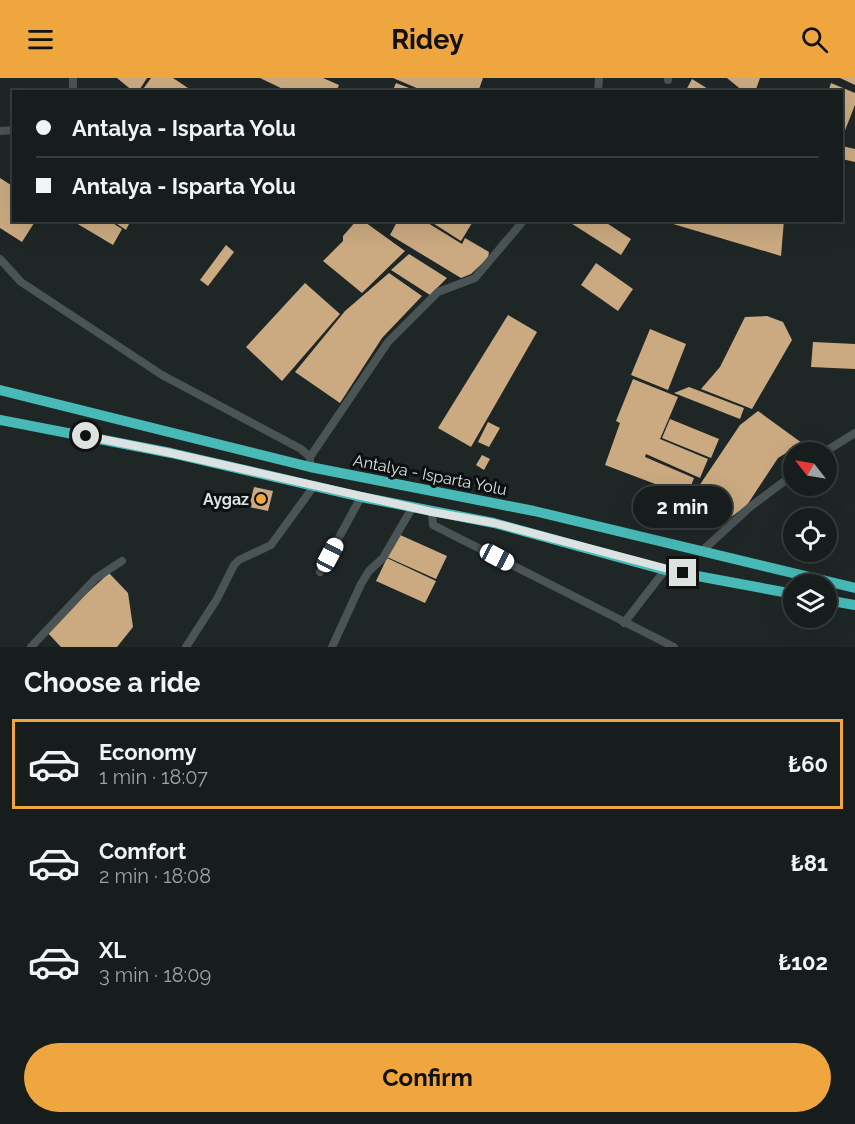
<!DOCTYPE html>
<html lang="en">
<head>
<meta charset="utf-8">
<style>
  :root { --surface:#171d1c; --page:#202625; --text:#f1f3f6; --muted:#9ea2a3; --line:#363b3b; --accent:#f0a63e }
  body { margin:0; font-family:Raleway,sans-serif; background:var(--page); color:var(--text); height:100vh; display:flex; flex-direction:column; font-size:22px; white-space:nowrap }
  * { box-sizing:border-box; margin:0 }
  p { font-size:20px; color:var(--muted) }
  .icon { flex:none; width:33px; height:33px; fill:none; stroke:currentColor; stroke-width:2; stroke-linecap:round; stroke-linejoin:round }
  .map { position:relative; height:569px; overflow:hidden }
  .drawer { display:flex; flex-direction:column; background:var(--surface); flex:1 }
  .drawer>* { flex:none }
  .top-card { position:absolute; left:12px; top:12px; width:831px; height:132px; border-radius:0px; box-shadow:0 6px 24px #0002,0 0 0 2px var(--line); display:grid; align-content:center; height:132px; padding:0 24px; background:var(--surface) }
  .needle { width:39px; rotate:301deg }
  .controls { position:absolute; left:783px; top:364px; display:grid; gap:12px }
  .controls a { display:grid; place-items:center; width:54px; height:54px; border-radius:50%; background:var(--surface); box-shadow:0 6px 24px #0002,0 0 0 2px var(--line); font-size:30px }
  .end { position:absolute; width:27px; height:27px; margin:-14px; border:8px solid #dce1e1; background:#111; box-shadow:0 0 0 3px #111 }
  .from { border-radius:50% }
  .bubble { position:absolute; height:42px; border-radius:21px; background:var(--surface); box-shadow:0 6px 24px #0002,0 0 0 2px var(--line); font-size:20px; font-weight:700; line-height:42px; text-align:center }
  .car { position:absolute; width:18px; height:36px; margin:-18px -9px; border-radius:8px; box-shadow:0 0 4px 2px #0007; background:linear-gradient(#fff 24%,#345 0 40%,#fff 0 76%,#345 0 86%,#fff 0) }
  .top-card b { display:flex; align-items:center; gap:21px; height:57px; font-size:22px }
  .top-card b+b { border-top:2px solid var(--line) }
  .top-card i { width:15px; height:15px; background:var(--text) }
  ul { padding:0; list-style:none }
  li { display:flex; align-items:center; gap:18px; height:90px; margin:0 12px 9px; padding:0 12px; border:3px solid transparent; border-radius:0px }
  li div { flex:1 }
  li b { display:block; font-size:22px }
  li em { font-style:normal; font-weight:700 }
  li.selected { border-color:var(--accent) }
  li>.icon { width:54px; height:54px; stroke-width:1.5 }
  h2 { padding:0 24px; font-size:27px; line-height:72px }
  .button { display:flex; gap:12px; margin-top:auto; padding:12px 24px }
  .button a { flex:1; height:69px; border-radius:36px; background:var(--accent); color:#111; font-size:24px; font-weight:700; line-height:69px; text-align:center }
  header { display:flex; justify-content:space-between; align-items:center; height:78px; padding:0 24px; background:var(--accent); color:#111; font-size:27px; font-weight:700 }
  .map>svg:first-child { display:block }
  .building { fill:#cbaa81 }
  .lines { fill:none; stroke-linecap:round; stroke-linejoin:round }
  .minor { stroke:#4b5454; stroke-width:8 }
  .highway { stroke:#47bab8; stroke-width:10 }
  .route { stroke:#dce1e1; stroke-width:8 }
  .poi-dot { fill:#f0a63e; stroke:#0b0f0f; stroke-width:2 }
  .labels { text-anchor:middle; dominant-baseline:central; stroke-width:6; stroke-linejoin:round; paint-order:stroke }
  .street-label { font-size:16px; fill:#dce1e1; stroke:#0b0f0f }
  .poi-label { font-size:16px; font-weight:bold; fill:#dce1e1; stroke:#0b0f0f; text-anchor:end }
</style>
</head>
<body>
<header><svg class="icon" aria-label="menu" viewBox="0 0 24 24"><path d="M4 6h16M4 12h16M4 18h16"/></svg>Ridey<svg class="icon" aria-label="search" viewBox="0 0 24 24"><circle cx="10" cy="10" r="6"/><path d="M15 15l6 6"/></svg></header>
<div class="map">
<svg width="855" height="569" viewBox="0 0 855 569">
  <rect width="100%" height="100%" fill="#1f2726"/>
  <g class="building">
    <path d="M117,0h30l-9,14h-4z"/>
    <path d="M151,0h22l21,14h-53z"/>
    <path d="M260,0h63l16,7 -3,7h-47z"/>
    <path d="M393,0h90l-5,14h-52z"/>
    <path d="M727,0h33l-5,14h-11z"/>
    <path d="M840,0h15v7z"/>
    <path d="M692,1l21,13h-28z"/>
    <path d="M396,5l21,8v1h-25z"/>
    <path d="M831,5l24,10v12l-13,33v-46h-14z"/>
    <path d="M842,68l13,3v13l-13,-3z"/>
    <path d="M0,100l14,9v33h22l-14,22 -22,-14z"/>
    <path d="M78,142h30l14,9 -9,16 -37,-22z"/>
    <path d="M111,142h20l-5,10z"/>
    <path d="M357,142h5l43,31 -43,42 -39,-32 20,-20v-5z"/>
    <path d="M398,142h25l39,24 3,-6 24,14 -1,6 -17,16 -10,4 -71,-43z"/>
    <path d="M428,142h40l4,3 -11,18z"/>
    <path d="M566,142h36l29,19 -10,16z"/>
    <path d="M663,142h121l-3,36 -118,-35z"/>
    <path d="M226,167l8,7 -26,34 -8,-6z"/>
    <path d="M409,176l38,24 -17,17 -39,-25z"/>
    <path d="M596,185l37,26 -15,22 -37,-26z"/>
    <path d="M389,195l33,23 -40,42 -42,65 -45,-31 50,-61z"/>
    <path d="M305,205l35,31 -58,67 -36,-34z"/>
    <path d="M508,237l29,17 -66,115 -33,-19z"/>
    <path d="M767,238l16,6 9,18 -40,69 -51,-20 19,-22 25,-50z"/>
    <path d="M650,251l36,15 -18,46 -37,-15z"/>
    <path d="M813,264l42,2v25l-44,-2z"/>
    <path d="M633,301l45,18 -18,42 48,20 -8,19 -54,-24 -1,3 49,21 -7,18 -82,-31 15,-42 -4,-2z"/>
    <path d="M689,309l55,21 -4,11 -66,-26z"/>
    <path d="M758,333l44,32 -24,15 -31,47 -30,23 -16,-12 11,-17 -15,-10 43,-64z"/>
    <path d="M670,341l49,20 -8,19 -49,-20z"/>
    <path d="M488,344l12,6 -11,19 -11,-5z"/>
    <path d="M482,377l8,4 -6,11 -8,-5z"/>
    <path d="M254,409l19,4 -5,20 -19,-4z"/>
    <path d="M398,456l49,22 -11,23 -49,-22z"/>
    <path d="M387,480l49,23 -11,22 -49,-22z"/>
    <path d="M109,495l19,20 5,34 -16,20h-56l-15,-16z"/>
  </g>
  <g class="lines">
    <g class="minor">
      <path d="M668,0v2"/>
      <path d="M73,14v-14"/>
      <path d="M598,14l1,-14"/>
      <path d="M0,53l14,-1"/>
      <path d="M0,181l21,23 141,93 139,74 9,8v10"/>
      <path d="M823,375l32,-20"/>
      <path d="M310,379l78,-115 50,-50 37,-14 49,-58"/>
      <path d="M432,434l1,13 241,122"/>
      <path d="M702,473l48,-44 44,-33"/>
      <path d="M320,494l41,-75"/>
      <path d="M624,545l41,-53"/>
      <path d="M31,569l65,-69 26,-17"/>
      <path d="M186,569l31,-48 17,-34 5,-5 32,-15 43,-59"/>
      <path d="M332,569l29,-63 8,-13 14,-13 29,-50"/>
    </g>
    <g class="highway">
      <path d="M0,312l310,77 224,44 321,77"/>
      <path d="M0,342l171,33 190,44 133,26 171,47 129,24"/>
      <path d="M826,522l29,5"/>
    </g>
  </g>
  <g class="lines">
    <path class="route" d="M86,358l85,17 261,59 62,11 189,50"/>
  </g>
  <circle class="poi-dot" cx="261" cy="421" r="6"/>
  <g class="labels">
    <g class="street-label">
      <text transform="translate(430 397) rotate(11)">Antalya - Isparta Yolu</text>
    </g>
    <g class="poi-label">
      <text x="249" y="421">Aygaz</text>
    </g>
  </g>
</svg>
<div class="controls">
<a><svg class="needle" viewBox="-14 -14 28 28"><path d="M0-13l5 13h-10z" fill="#e53935"/><path d="M0 13l5-13h-10z" fill="#9ea2a3"/></svg></a>
<a><svg class="icon" aria-label="locate" viewBox="0 0 24 24"><circle cx="12" cy="12" r="6"/><path d="M12 2v4M12 18v4M2 12h4M18 12h4"/></svg></a>
<a><svg class="icon" aria-label="layers" viewBox="0 0 24 24"><path d="M12 4l9 5-9 5-9-5zM3 14l9 5 9-5"/></svg></a>
</div>
<i class="end from" style="left:86px;top:358px"></i>
<i class="end" style="left:683px;top:495px"></i>
<div class="bubble" style="left:633px;top:408px;width:99px">2 min</div>
<i class="car" style="left:330px;top:477px;rotate:28deg"></i>
<i class="car" style="left:497px;top:479px;rotate:118deg"></i>
<div class="top-card">
<b><i class="from"></i>Antalya - Isparta Yolu</b>
<b><i></i>Antalya - Isparta Yolu</b>
</div>
</div>
<section class="drawer">
<h2>Choose a ride</h2>
<ul>
<li class="selected"><svg class="icon" aria-label="car" viewBox="0 0 24 24"><path d="M5 17H2v-5l4-1 3-4h7l3 4 3 1v5h-3M9 17h6M6 11h13"/><circle cx="7" cy="17" r="2"/><circle cx="17" cy="17" r="2"/></svg><div><b>Economy</b><p>1 min · 18:07</p></div><em>₺60</em></li>
<li><svg class="icon" aria-label="car" viewBox="0 0 24 24"><path d="M5 17H2v-5l4-1 3-4h7l3 4 3 1v5h-3M9 17h6M6 11h13"/><circle cx="7" cy="17" r="2"/><circle cx="17" cy="17" r="2"/></svg><div><b>Comfort</b><p>2 min · 18:08</p></div><em>₺81</em></li>
<li><svg class="icon" aria-label="car" viewBox="0 0 24 24"><path d="M5 17H2v-5l4-1 3-4h7l3 4 3 1v5h-3M9 17h6M6 11h13"/><circle cx="7" cy="17" r="2"/><circle cx="17" cy="17" r="2"/></svg><div><b>XL</b><p>3 min · 18:09</p></div><em>₺102</em></li>
</ul>
<div class="button"><a>Confirm</a></div>
</section>
</body>
</html>
